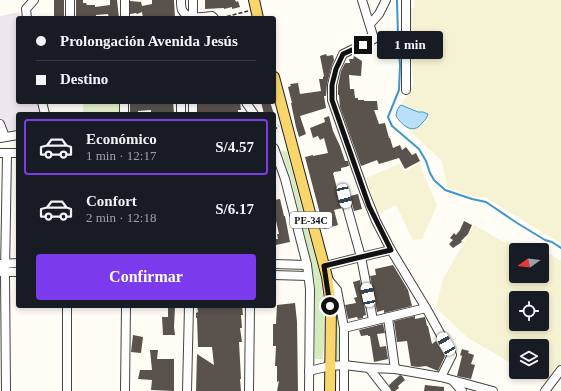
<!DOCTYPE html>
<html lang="es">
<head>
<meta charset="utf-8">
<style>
  :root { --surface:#171b24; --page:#20242c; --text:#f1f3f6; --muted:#9ea1a6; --line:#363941; --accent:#7c3aed }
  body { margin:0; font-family:"Times New Roman",serif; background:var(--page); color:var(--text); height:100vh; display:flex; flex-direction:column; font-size:15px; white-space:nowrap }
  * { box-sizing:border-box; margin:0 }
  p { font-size:13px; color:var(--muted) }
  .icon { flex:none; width:22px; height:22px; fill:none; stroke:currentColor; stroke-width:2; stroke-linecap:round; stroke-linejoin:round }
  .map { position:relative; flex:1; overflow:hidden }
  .panel { position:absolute; left:16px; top:112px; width:260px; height:196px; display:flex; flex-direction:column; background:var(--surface); border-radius:4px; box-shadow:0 2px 6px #0003 }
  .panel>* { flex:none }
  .top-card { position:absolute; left:16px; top:16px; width:260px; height:88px; border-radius:4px; box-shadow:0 2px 6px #0003; display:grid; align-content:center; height:88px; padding:0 20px; background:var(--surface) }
  .needle { width:26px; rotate:256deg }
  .buttons { position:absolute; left:509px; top:243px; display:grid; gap:8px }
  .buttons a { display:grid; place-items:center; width:40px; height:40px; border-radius:4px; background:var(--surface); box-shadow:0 2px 6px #0003; font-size:20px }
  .end { position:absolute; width:18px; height:18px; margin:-9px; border:5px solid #111; background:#fff; box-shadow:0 0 0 2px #fff }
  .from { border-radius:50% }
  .bubble { position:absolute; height:28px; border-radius:4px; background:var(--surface); box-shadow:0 2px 6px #0003; font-size:13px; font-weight:600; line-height:28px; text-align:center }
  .car { position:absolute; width:12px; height:24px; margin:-12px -6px; border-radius:5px; box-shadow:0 0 3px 1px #0007; background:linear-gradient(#fff 24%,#345 0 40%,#fff 0 76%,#345 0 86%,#fff 0) }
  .top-card b { display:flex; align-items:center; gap:14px; height:38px; font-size:15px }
  .top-card b+b { border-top:1px solid var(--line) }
  .top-card i { width:10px; height:10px; background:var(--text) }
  ul { padding:7px 0 0; list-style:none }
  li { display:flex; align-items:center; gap:12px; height:56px; margin:0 8px 6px; padding:0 12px; border:2px solid transparent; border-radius:4px }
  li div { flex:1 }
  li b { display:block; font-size:15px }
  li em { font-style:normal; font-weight:600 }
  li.active { border-color:var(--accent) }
  li>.icon { width:36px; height:36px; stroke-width:1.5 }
  .button { display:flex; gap:8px; margin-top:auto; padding:8px 20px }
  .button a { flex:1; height:46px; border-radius:4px; background:var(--accent); color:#fff; font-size:16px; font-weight:600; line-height:46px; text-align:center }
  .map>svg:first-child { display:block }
  .industrial { fill:#eee6ef }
  .farmland { fill:#f6f3d4; fill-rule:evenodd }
  .green { fill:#d5ebbd }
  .pitch { fill:#e6f2cf }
  .water { fill:#b9e0f7; stroke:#3f96cf }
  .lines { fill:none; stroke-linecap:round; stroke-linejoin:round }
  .stream { stroke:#3f96cf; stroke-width:2 }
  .building { fill:#5a524d }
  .minor-casing { stroke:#444; stroke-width:10 }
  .major-casing { stroke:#222; stroke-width:12 }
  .path { stroke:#333; stroke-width:1.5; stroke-dasharray:4 2; stroke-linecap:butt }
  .minor { stroke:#fff; stroke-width:8 }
  .major { stroke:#f9d66b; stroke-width:10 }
  .route { stroke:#111; stroke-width:5 }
  .labels { text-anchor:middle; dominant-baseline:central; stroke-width:4; stroke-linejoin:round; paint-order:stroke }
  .shield { fill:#fff; stroke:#585858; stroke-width:1 }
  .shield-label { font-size:10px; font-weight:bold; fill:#111 }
</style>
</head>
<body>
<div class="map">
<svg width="561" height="391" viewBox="0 0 561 391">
  <rect width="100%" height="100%" fill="#fffdf5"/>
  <path class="industrial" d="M19,12l1,6h-2v84h22l3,12h-25v15l-18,4v-117z"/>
  <g class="farmland">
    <path d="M414,0h147v243l-16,-9 -60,-37h-13l-25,-10 -5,-26 -44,-41 -2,-4 1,-6 2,-4 2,-1 13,-21 -2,-12v-34l-3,-28 6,-3z"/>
    <path d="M419,163l18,42 -15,34 -9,1 -17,-35 -18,9 -12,-36 33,-14 5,8z"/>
    <path d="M474,225l28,16 36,6 23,14v102l-14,17 -4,1 -17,-9h16v-26h-26v20l-48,-28 -32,-30 7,-29 11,-19zM516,250h26v26h-26zM516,298h26v26h-26z"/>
  </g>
  <g class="green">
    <path d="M281,151h3l3,1 33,123c5,28 5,55 3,84h-8v-75l-2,-11 -23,-98z"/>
    <path d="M335,307l3,11 2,43h-2l-3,-3z"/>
  </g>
  <rect class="pitch" x="83" y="103" width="36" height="11"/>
  <path class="water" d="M401,105l17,7h5l5,2c-1,4 -3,6 -5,8 -2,2 -3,4 -5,5 -9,6 -18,-5 -22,-11 0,-4 2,-9 5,-11z"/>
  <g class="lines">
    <path class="stream" d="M397,0l1,37 2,28 -1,25 -11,27 4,9 27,23 7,12 4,12 4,7 11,10 27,9 14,3 31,21 28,17 7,2 9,6"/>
  </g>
  <g class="building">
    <rect x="54" y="0" width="10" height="18"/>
    <path d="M76,0h7v3h3l1,2h8v2l15,-2v-5h7l2,18h-10l-1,-4 -12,1v3h-20z"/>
    <path d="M152,0h22l1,18h-32l-1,-6 -5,2 -1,-1 -6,1v-13l11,1 1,4 10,-2z"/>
    <path d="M205,0h30l1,2 2,-1 2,6 -8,2v-2l-8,2v-1l-19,1z"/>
    <path d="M326,54l1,2 6,-1 1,5 -3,8 -4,16 -1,12h-2l2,12 -26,8 6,18 -7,3 -3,-10 -5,-24h1l-4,-16 3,-1 -1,-2 8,-1 2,11 21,-3 -2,-12h4v-2l1,-1 -4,-20z"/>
    <path d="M354,56l8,5 -1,15 -12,-1 1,14h4l1,9h3v2h6v1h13l1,9h-4l5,14 6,-1 4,15h1l3,10 7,-3 2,5 4,-3 6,8 4,-2 4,8 -15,8 -6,-11 -20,6 -2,-4 -16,6 -21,-59 -1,-12h-1v-9l3,-15 4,-8h5l-1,-4h4z"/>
    <path d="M130,102l22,1v-1h21l1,11 -23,1v-4l-13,1v3h-8z"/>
    <path d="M207,102h33l1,8h-3v4h-40v-11z"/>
    <path d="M261,102h9l4,12h-10z"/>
    <path d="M329,116l4,15 7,15 5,15h3l1,5 -8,2v3l-7,1v1h-1l9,35 -8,2 4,15 -14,4 -19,-72 8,-2v1l15,-3 -4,-15 -4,2 -2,-4 -5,2 -3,-10 15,-6 -1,-4z"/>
    <path d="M358,194l4,15 -8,2 -4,-15z"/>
    <path d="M280,199l4,17h1l5,26 -14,3 -1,-6h3l-1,-5h2l-3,-13h-2v-21z"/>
    <path d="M464,221l8,4 -4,9 -7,7 1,1 -9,6 -4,-4 4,-4 -3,-2 4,-5 2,2 4,-5z"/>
    <path d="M393,265l15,25 4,16 -28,7v-3l-7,2 -7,-36 6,-1 -1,-6z"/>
    <path d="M360,280l6,35 -3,1v2l-5,1 -1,-2 -9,2 -3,-14 11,-2 -2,-5 3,-1 -4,-15z"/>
    <path d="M295,303l2,19 1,69h-21l2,-10 -2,1v-16h-2l1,-20h-3v-22h3l1,-19z"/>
    <path d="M168,306h7l-1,21 1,8h-12l-1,-18h6z"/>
    <path d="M197,306h45l1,9h-2l1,13h-2l2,14h-3l2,37h-1l1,12h-45l1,-37 17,11 -2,-18h-14l-1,-29h-1v-5l2,-1z"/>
    <path d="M415,316v3l10,-2 2,9h1l4,18 4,-3 9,15 -7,15 -12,-5 -8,1 -7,-1 -4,-25 -10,1 -3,-21z"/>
    <path d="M383,324l2,9 -8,1 3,13 6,-1 2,13 -14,3 -4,-26h-2v-1l-7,1 -2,-6z"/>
    <path d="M133,335l10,2 -2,16 -10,-1z"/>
    <path d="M462,349l7,2 -1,2 6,2 -3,9 4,1 -4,14 -14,-3 5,-20 -2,-1z"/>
    <path d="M150,350h8l-1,9h17v32l-23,-1 1,-10 -14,-1 2,-9h12z"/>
    <path d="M400,375l2,1 3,4 -7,6 1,2 -4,3h-3l-3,-6z"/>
    <path d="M425,385l19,2v4h-20z"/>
  </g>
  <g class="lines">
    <defs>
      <g id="minor">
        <path d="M70,0v18"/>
        <path d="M181,0c0,3 0,7 1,10 5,10 21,7 30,6l2,2"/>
        <path d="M362,0l12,39 -31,15 -7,15 -4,16v15l32,91 12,30 15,29 35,58 26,47 -11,22"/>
        <path d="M406,0v90"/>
        <path d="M193,17v-17"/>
        <path d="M27,18l-1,-9 8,-9"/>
        <path d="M125,18v-18"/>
        <path d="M370,24l9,-10 7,-14"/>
        <path d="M42,102l3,12"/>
        <path d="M124,102v12"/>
        <path d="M181,102v12"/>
        <path d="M193,102v12"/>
        <path d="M246,102l1,2 7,10"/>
        <path d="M0,124l5,13"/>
        <path d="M0,138l18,-3"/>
        <path d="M274,148l11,31 22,86 3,24 -1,102"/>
        <path d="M0,153h18"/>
        <path d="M344,196l17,61 12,63"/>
        <path d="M0,264l18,-1"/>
        <path d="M274,264l33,1"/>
        <path d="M325,266l36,-9 30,-7"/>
        <path d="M1,272h17"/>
        <path d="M274,275l34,1"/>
        <path d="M327,278l10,12 7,38v63"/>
        <path d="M388,318l7,51"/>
        <path d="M344,328l82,-20"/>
        <path d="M369,368l18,23"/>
        <path d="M309,371l21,-5 14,-1 25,3 26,1 46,8 52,14"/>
        <path d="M453,381l9,10"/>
        <path d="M6,391l-1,-119 2,-118"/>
        <path d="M67,391v-85"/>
        <path d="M125,391l1,-85"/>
        <path d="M187,391l2,-85"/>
        <path d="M249,391l1,-85"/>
        <path d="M545,391l16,-21"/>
      </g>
      <g id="major">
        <path d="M254,0l4,18"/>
        <path d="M274,77l53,200 4,29 -1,85"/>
      </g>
    </defs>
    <use href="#minor" class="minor-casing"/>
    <use href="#major" class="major-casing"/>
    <g class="path">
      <path d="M221,18l27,-7"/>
      <path d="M274,130l5,-4"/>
    </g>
    <use href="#minor" class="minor"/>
    <use href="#major" class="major"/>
  </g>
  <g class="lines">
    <path class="route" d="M330,306l-6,-40 37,-9 30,-7 -22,-44 -37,-106v-15l4,-16 7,-15 20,-9"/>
  </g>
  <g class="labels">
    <rect class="shield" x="290" y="212" width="42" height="16" rx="3"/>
    <g class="shield-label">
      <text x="311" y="220">PE-34C</text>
    </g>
  </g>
</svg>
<div class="buttons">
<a><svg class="needle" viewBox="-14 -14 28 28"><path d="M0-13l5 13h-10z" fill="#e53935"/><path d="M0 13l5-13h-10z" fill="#9ea1a6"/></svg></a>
<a><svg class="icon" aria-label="locate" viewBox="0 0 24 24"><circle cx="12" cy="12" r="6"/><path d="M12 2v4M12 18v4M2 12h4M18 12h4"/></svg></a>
<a><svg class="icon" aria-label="layers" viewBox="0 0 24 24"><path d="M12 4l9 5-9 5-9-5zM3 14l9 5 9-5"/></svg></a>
</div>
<i class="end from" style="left:330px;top:306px"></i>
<i class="end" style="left:363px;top:45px"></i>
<div class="bubble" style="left:377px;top:31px;width:66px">1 min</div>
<i class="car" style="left:344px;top:196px;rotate:167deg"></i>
<i class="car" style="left:368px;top:295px;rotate:348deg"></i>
<i class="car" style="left:446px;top:344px;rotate:330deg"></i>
<div class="top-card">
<b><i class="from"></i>Prolongación Avenida Jesús</b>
<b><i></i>Destino</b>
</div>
<section class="panel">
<ul>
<li class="active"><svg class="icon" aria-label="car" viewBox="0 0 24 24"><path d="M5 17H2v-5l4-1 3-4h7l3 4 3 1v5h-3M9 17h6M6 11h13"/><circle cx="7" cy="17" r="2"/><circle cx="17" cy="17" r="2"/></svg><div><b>Económico</b><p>1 min · 12:17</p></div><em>S/4.57</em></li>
<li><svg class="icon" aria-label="car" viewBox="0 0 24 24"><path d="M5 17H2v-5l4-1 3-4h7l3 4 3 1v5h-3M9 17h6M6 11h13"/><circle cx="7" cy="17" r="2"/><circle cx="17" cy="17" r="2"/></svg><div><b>Confort</b><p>2 min · 12:18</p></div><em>S/6.17</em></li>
</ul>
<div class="button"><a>Confirmar</a></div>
</section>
</div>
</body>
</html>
